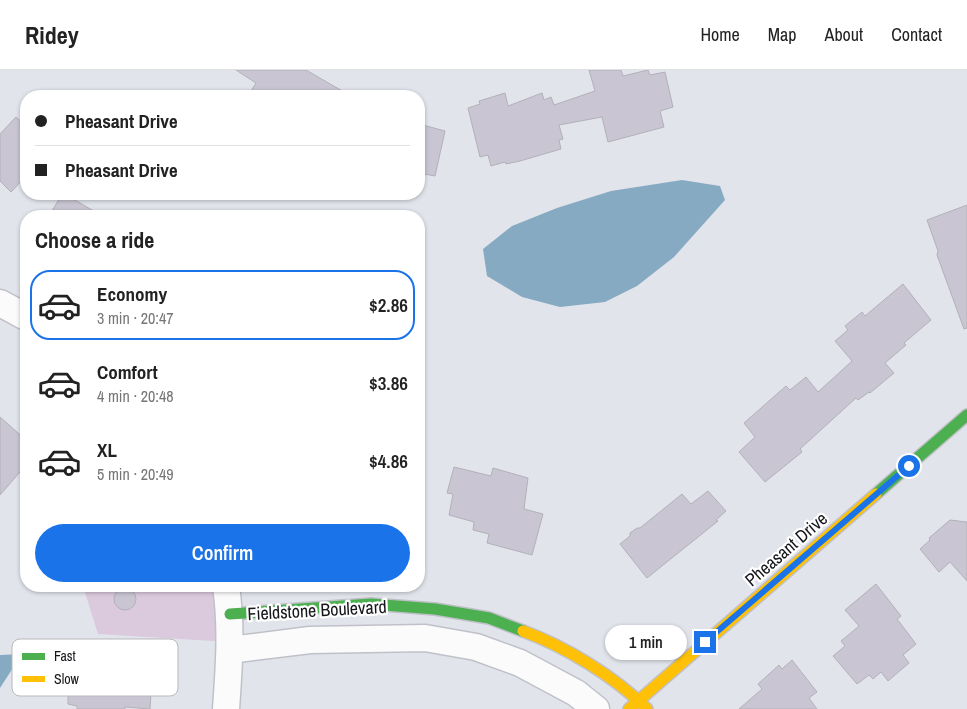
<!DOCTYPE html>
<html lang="en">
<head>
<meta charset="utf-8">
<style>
  :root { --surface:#fff; --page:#f6f6f6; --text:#222; --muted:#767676; --line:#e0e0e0; --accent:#1a73e8 }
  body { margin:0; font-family:"Archivo Narrow",sans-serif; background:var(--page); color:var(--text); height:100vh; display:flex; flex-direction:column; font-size:19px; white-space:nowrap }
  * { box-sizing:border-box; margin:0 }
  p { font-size:16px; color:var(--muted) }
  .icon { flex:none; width:28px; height:28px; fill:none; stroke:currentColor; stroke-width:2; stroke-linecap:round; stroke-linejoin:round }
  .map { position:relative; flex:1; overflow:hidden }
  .sheet { position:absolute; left:20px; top:140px; width:405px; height:382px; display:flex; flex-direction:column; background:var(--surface); border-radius:20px; box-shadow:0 1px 4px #0004 }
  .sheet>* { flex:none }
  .guide { position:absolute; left:20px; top:20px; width:405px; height:110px; border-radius:20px; box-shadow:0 1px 4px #0004; display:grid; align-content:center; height:110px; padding:0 15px; background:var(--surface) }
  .end { position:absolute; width:22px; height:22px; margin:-11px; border:6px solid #1a73e8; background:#fff; box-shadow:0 0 0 2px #fff }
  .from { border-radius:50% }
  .bubble { position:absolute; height:35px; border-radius:18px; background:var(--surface); box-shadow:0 1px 4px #0004; font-size:16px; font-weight:600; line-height:35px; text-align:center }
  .guide b { display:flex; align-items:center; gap:18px; height:48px; font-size:19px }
  .guide b+b { border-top:1px solid var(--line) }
  .guide i { width:12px; height:12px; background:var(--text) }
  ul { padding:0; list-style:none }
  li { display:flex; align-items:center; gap:15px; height:70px; margin:0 10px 8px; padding:0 5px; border:2px solid transparent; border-radius:20px }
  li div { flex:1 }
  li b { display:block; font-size:19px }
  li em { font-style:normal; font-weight:600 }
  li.current { border-color:var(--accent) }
  li>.icon { width:45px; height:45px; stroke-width:1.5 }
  h2 { padding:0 15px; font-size:22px; line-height:60px }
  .action { display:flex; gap:10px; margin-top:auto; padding:10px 15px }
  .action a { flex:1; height:58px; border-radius:30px; background:var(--accent); color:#fff; font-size:20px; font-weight:600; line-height:58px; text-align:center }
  header { display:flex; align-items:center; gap:30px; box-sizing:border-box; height:70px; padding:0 25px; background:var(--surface); border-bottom:1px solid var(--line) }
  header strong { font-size:24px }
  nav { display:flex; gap:28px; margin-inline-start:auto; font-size:18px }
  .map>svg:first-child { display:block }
  .green { fill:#dbc9dd }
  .water { fill:#86aac1 }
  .building { fill:#c9c5d2; stroke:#b2b1b8 }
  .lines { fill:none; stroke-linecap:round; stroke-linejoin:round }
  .street-casing { stroke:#c0c1c8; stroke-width:29 }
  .fast-casing { stroke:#c0c1c8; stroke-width:14 }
  .slow-casing { stroke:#c0c1c8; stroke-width:14 }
  .street { stroke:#fbfbfc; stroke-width:26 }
  .fast { stroke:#4caf50; stroke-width:11 }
  .slow { stroke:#ffc107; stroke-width:11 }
  .route { stroke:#1a73e8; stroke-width:6 }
  .labels { text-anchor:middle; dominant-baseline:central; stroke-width:4.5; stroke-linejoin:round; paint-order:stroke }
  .street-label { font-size:18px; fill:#15161b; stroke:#fff }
  .key { fill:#fff; stroke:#b9b9bb; stroke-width:1 }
  .key-label { font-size:14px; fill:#15161b }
</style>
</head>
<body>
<header>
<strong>Ridey</strong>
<nav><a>Home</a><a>Map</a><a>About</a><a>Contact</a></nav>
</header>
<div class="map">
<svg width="967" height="639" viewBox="0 0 967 639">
  <rect width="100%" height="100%" fill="#e2e4ec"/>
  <path class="green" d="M83,516h143l4,56 -132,-8z"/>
  <g class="water">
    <path d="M682,110l38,6 5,14 -51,57 -37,29 -32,16 -45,5 -38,-10 -35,-21 -4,-27 29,-23 45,-18 54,-17z"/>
    <path d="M22,584l-22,34v-33z"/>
  </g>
  <g class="building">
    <path d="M236,0h70l45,26h-103l8,-13z"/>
    <path d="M589,0h32l2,6 25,-6 2,5 15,-3 8,35 -13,4 4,16 -56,15 -6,-25 -43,8 4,14 -4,1 2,9 -41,12 -14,3 -1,-2 -14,4 -3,-11 -8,2 -12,-49 12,-4 -1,-3 26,-8 3,13 34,-13 2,7 7,-3 3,8 41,-14z"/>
    <path d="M16,47l10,9v50l-15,16 -11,-11v-47z"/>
    <path d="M419,54l26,7 -10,45 -16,-3z"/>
    <path d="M62,124h3l37,22h-53z"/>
    <path d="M967,135v123l-3,1 -27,-74 1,-4 -11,-31z"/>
    <path d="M903,214l28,36 -27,23 2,2 -21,18 9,10 -24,20 -1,-1 -11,8 -2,-2 -56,51 2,3 -37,30 -26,-30 16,-15 -11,-14 42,-37 4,4 16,-13 12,15 34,-31 -17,-20 13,-11 -3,-4 17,-14 3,4z"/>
    <path d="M0,347l26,23v25l-26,30z"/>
    <path d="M454,397l37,9 2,-8 35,10 -4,31 19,5 -11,41 -45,-12 2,-9 -16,-4 1,-8 -25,-7 4,-21 -6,-1z"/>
    <path d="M708,421l18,20 -10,9 2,1 -71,57 -27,-34 10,-8v-3l7,-5h3l42,-34 9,10z"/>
    <path d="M950,450l17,2v59l-17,-19 -11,10 -19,-23 10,-9 -1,-2z"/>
    <path d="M876,514l25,32 -4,3 19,25 -13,11 6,8 -21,18 -7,-9 -8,7 -4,-4 -12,9 -24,-28 12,-10 -4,-5 18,-15 -14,-16z"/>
    <circle cx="125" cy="529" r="11"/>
    <path d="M792,590l25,32 -8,6 8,11h-78l23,-20 -4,-5 21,-19 3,4z"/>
    <path d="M101,604l51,4 -2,31 -25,-2v2h-48v-3l-9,-2v-14l8,-6 23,-2z"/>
  </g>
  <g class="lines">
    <defs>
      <g id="street">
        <path d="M0,233l26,14"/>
        <path d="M226,516c6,42 3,81 0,123"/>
        <path d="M230,580l80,-10 115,-2 51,9 44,16 56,30 20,16"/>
      </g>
      <g id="fast">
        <path d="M876,424l91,-79"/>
        <path d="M230,544l141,-10 64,5 54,9 34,13"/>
      </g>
      <g id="slow">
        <path d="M523,561c43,16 91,45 124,78"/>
        <path d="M629,639l247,-215"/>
      </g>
    </defs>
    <use href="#street" class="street-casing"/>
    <use href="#fast" class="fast-casing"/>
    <use href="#slow" class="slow-casing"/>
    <use href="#street" class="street"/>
    <use href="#fast" class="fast"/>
    <use href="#slow" class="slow"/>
  </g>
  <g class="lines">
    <path class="route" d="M705,572l204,-176"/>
  </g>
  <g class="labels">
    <g class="street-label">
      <text transform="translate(786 479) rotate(-41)">Pheasant Drive</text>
      <text transform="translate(317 540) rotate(-3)">Fieldstone Boulevard</text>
    </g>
  </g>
  <rect x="12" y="569" width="166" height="57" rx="8" class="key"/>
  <rect x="22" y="583" width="23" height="7" fill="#4caf50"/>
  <rect x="22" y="606" width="23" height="6" fill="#ffc107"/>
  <g class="key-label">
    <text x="54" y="591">Fast</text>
    <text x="54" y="614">Slow</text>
  </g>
</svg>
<i class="end from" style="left:909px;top:396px"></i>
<i class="end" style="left:705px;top:572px"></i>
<div class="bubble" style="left:605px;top:555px;width:82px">1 min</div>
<div class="guide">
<b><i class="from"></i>Pheasant Drive</b>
<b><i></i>Pheasant Drive</b>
</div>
<section class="sheet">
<h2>Choose a ride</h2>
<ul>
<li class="current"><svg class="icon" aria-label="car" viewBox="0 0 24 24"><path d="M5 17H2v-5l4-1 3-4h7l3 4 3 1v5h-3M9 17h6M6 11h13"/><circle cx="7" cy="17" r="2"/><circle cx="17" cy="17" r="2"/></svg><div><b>Economy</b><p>3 min · 20:47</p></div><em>$2.86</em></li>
<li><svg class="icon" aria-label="car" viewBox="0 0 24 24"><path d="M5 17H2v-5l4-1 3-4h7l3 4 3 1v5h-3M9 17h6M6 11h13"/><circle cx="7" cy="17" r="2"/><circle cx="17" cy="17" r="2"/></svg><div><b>Comfort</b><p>4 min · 20:48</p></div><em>$3.86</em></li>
<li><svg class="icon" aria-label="car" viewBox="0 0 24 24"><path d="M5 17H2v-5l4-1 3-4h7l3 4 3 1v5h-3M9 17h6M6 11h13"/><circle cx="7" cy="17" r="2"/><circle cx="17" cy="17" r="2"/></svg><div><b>XL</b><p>5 min · 20:49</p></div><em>$4.86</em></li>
</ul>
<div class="action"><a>Confirm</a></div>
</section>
</div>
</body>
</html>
